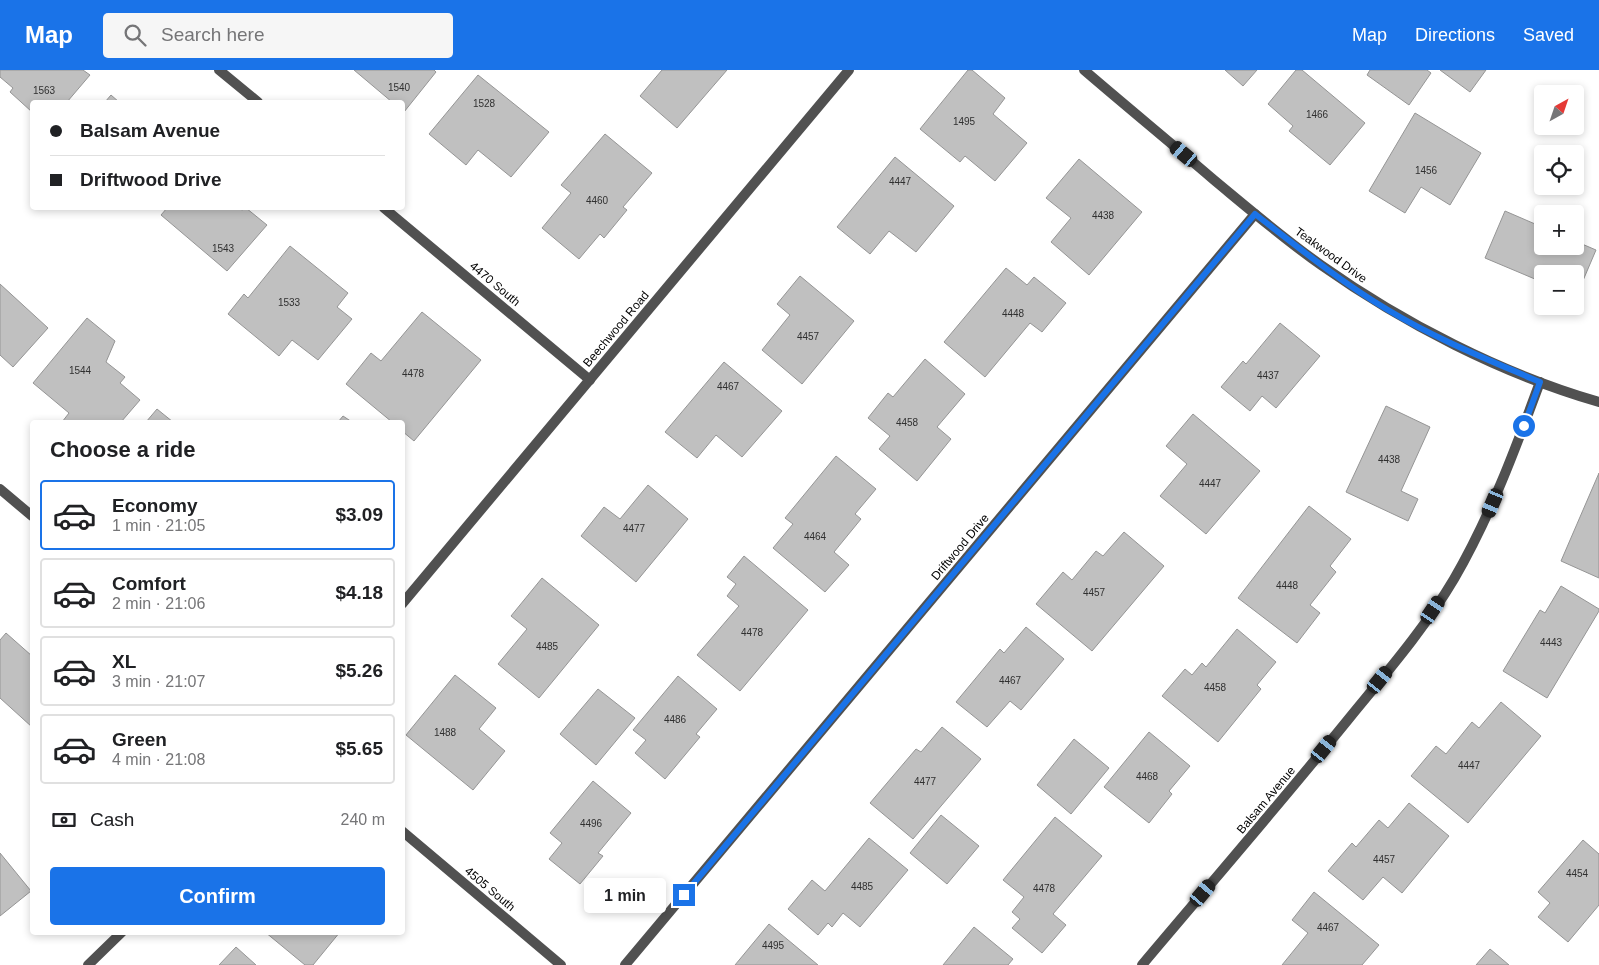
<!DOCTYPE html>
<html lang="en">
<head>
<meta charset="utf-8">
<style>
  :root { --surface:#fff; --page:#f6f6f6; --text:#202124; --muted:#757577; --line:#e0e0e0; --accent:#1a73e8 }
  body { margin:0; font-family:Helvetica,sans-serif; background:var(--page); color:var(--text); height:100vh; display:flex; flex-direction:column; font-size:19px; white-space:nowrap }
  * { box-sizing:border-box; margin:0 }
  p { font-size:16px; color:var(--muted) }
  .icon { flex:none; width:28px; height:28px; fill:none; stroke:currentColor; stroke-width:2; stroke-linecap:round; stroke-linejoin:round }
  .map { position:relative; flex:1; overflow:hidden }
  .details { position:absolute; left:30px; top:350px; width:375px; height:515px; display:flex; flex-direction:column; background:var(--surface); border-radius:5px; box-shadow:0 2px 8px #0003 }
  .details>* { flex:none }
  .hud { position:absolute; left:30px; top:30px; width:375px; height:110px; border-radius:5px; box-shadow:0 2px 8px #0003; display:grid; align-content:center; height:110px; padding:0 20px; background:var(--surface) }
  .needle { width:32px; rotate:40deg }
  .tools { position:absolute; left:1534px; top:15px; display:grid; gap:10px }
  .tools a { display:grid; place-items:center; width:50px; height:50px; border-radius:5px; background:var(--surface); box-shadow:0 2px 8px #0003; font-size:25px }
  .end { position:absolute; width:22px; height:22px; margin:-11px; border:6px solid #1a73e8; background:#fff; box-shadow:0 0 0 2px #fff }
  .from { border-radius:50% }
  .bubble { position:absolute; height:35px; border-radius:5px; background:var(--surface); box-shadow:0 2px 8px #0003; font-size:16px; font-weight:600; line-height:35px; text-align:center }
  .car { position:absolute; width:15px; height:30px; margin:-15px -8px; border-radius:6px; box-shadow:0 0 4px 1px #0007; background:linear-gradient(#222 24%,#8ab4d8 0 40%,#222 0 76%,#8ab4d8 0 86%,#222 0) }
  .hud b { display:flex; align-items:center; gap:18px; height:48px; font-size:19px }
  .hud b+b { border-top:1px solid var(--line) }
  .hud i { width:12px; height:12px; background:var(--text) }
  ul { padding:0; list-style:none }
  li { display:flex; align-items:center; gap:15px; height:70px; margin:0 10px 8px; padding:0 10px; border:2px solid var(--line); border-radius:5px }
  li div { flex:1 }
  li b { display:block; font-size:19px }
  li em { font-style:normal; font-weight:600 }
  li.selected { border-color:var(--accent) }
  li>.icon { width:45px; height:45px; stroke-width:1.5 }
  h2 { padding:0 20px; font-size:22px; line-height:60px }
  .pay { display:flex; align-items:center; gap:12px; height:55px; padding:0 20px; font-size:19px }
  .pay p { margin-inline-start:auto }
  .action { display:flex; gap:10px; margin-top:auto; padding:10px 20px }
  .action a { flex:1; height:58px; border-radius:5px; background:var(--accent); color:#fff; font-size:20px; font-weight:600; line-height:58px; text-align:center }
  header { display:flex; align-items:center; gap:30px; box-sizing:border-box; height:70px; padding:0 25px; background:var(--accent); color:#fff }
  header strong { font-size:24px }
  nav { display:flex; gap:28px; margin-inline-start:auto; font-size:18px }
  .search { width:350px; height:45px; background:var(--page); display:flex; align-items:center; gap:12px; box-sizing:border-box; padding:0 18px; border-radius:5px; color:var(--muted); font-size:19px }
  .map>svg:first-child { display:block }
  .building { fill:#c0c0c0; stroke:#959595 }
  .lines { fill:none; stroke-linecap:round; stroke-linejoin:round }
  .minor { stroke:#515151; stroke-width:10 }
  .route { stroke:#1a73e8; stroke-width:6 }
  .labels { text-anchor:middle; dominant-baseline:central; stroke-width:5; stroke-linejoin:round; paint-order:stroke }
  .number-label { font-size:10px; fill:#303030 }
  .street-label { font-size:12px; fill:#000; stroke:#fff }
</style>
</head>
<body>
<header>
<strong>Map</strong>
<div class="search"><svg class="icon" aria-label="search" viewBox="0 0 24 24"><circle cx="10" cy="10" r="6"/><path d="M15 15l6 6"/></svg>Search here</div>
<nav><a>Map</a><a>Directions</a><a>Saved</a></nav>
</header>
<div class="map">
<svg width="1599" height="895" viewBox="0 0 1599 895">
  <rect width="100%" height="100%" fill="#fff"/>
  <g class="building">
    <path d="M0,0h83l7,5 -23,27h-35v10l-22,-20 3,-4 -13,-11z"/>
    <path d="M354,0h80l2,2 -32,40 -2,-10h-10z"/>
    <path d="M662,0h65l-50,58 -37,-32z"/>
    <path d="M968,0h4l33,28 -12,16 34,29 -32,38 -30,-25 -5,6 -40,-33z"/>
    <path d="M1225,0h32l-14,16z"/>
    <path d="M1296,0h6l63,53 -35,42 -41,-34 4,-5 -25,-22z"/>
    <path d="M1370,0h57l4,3 -22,32 -42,-30z"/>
    <path d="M1440,0h46l-16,22z"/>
    <path d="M478,5l71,57 -38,45 -33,-27 -12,15 -37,-31z"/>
    <path d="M111,25l8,7h-14z"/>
    <path d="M1415,43l66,40 -31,52 -29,-18 -16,26 -36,-22z"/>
    <path d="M605,64l47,39 -29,34 4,3 -23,28 -4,-4 -21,25 -37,-31 29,-35 -10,-8z"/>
    <path d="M895,87l59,49 -38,46 -27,-21 -19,23 -33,-27z"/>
    <path d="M1079,89l63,53 -53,63 -38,-33 20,-24 -25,-20z"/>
    <path d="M167,138h72l3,2 4,-2 21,17 -40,46 -66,-56z"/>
    <path d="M1505,141l37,16v19h33v-5l21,9 -20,47 -1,-23h-33v8l-57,-24z"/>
    <path d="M290,176l58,47 -11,14 15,12 -34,41 -26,-20 -13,16 -51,-42 16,-20 4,4z"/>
    <path d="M1006,198l21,17 7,-8 32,26 -24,29 -12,-9 -45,54 -41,-35z"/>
    <path d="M800,206l54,45 -52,63 -40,-34 28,-35 -13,-11z"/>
    <path d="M0,214l48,44 -35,39 -13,-12z"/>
    <path d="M422,242l59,48 -67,81 -12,-10v-9h-10l-46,-38 25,-31 10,8z"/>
    <path d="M87,248l28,23 -9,21 19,15 -5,6 20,17 -19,22h-59l7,-9 -36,-30z"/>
    <path d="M1280,253l40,33 -44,52 -14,-12 -12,15 -29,-24 22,-26 3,3z"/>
    <path d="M925,289l40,35 -28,33 14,12 -34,42 -38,-32 11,-13 -22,-18 20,-25 5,4z"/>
    <path d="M724,292l58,49 -40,46 -26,-22 -19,23 -32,-26z"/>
    <path d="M1386,336l44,21 -29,64 17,8 -10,22 -62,-29z"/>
    <path d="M157,339l16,13h-27z"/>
    <path d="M1193,344l67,57 -54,63 -46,-38 27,-32 -21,-18z"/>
    <path d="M343,346l9,6h-14z"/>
    <path d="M836,386l40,33 -21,25 6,5 -27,33 15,13 -24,27 -52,-44 20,-24 -8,-6z"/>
    <path d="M1599,403v105l-38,-17z"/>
    <path d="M648,415l40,34 -52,63 -55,-46 23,-29 16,12z"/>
    <path d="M1309,436l42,33 -21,27 6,6 -26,33 10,8 -23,30 -59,-45z"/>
    <path d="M1124,462l40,34 -72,85 -56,-47 27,-32 9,8 24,-29 7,5z"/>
    <path d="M744,486l64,54 -68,81 -43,-36 42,-49 -12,-10 9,-12 -9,-7z"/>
    <path d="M542,508l57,47 -60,73 -41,-34 29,-35 -16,-13z"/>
    <path d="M1561,516l38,23v2l-52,87 -44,-27 37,-61 5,3z"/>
    <path d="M1026,557l38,32 -43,51 -11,-9 -23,26 -31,-25 44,-53 4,4z"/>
    <path d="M1237,559l39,33 -19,23 4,4 -43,53 -56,-46 23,-27 7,6 10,-12 4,4z"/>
    <path d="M6,563l26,23v71l-32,-29v-58z"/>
    <path d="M455,605l41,33 -17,21 26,22 -32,39 -67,-55z"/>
    <path d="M678,606l39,33 -21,25 4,3 -35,42 -30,-26 11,-13 -13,-10z"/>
    <path d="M598,619l37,29 -39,47 -36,-31z"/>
    <path d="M1501,632l40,34 -73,87 -57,-47 25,-30 10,8 26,-32 7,6z"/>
    <path d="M942,657l39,32 -68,80 -43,-36 46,-54 5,3z"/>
    <path d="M1149,662l41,34 -21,25 3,3 -23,29 -45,-36z"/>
    <path d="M1074,669l35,29 -38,46 -34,-29z"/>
    <path d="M593,711l38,32 -33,40 5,3 -23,28 -31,-25 13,-16 -12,-10z"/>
    <path d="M1409,733l40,33 -47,57 -19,-16 -20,23 -35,-29 24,-28 4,4 23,-27 9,8z"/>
    <path d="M941,745l38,31 -32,38 -37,-31z"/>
    <path d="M1055,747l47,39 -49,58 13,11 -24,28 -30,-25 8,-9 -8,-7 12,-15 -21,-17z"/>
    <path d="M869,768l39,32 -48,57 -17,-14 -11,14 -4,-4 -10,12 -30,-26 24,-29 13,11z"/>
    <path d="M1583,770l16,14v51l-31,37 -30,-25 12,-14 -12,-11z"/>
    <path d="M0,783l31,38 -31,25z"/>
    <path d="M1314,822l65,53 -17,20h-80l26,-32 -16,-13z"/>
    <path d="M769,854l49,41h-83z"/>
    <path d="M974,857l39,32 -5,6h-65z"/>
    <path d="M265,862h75l-27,33h-8z"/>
    <path d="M236,877l20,18h-37z"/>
    <path d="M1490,879l19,16h-33z"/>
  </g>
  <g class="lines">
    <g class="minor">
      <path d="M219,0l39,32"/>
      <path d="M1084,0c43,37 87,73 130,110 35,29 70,59 107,85 82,58 181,109 278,137"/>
      <path d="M384,138l206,172"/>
      <path d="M0,419l32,27"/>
      <path d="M402,534l447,-534"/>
      <path d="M402,761l159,134"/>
      <path d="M88,895l34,-33"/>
      <path d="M625,895l630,-751"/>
      <path d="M1142,895c70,-83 141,-165 209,-249 36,-44 74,-88 103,-137 36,-62 61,-129 86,-197"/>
    </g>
  </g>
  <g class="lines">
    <path class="route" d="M684,825l571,-681c44,34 86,68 133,96 48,29 101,50 152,72l-16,44"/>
  </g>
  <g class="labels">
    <g class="number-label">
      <text x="399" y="17">1540</text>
      <text x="44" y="20">1563</text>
      <text x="484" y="33">1528</text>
      <text x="1317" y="44">1466</text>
      <text x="964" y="51">1495</text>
      <text x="1426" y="100">1456</text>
      <text x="900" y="111">4447</text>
      <text x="597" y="130">4460</text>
      <text x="1103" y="145">4438</text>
      <text x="223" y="178">1543</text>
      <text x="289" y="232">1533</text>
      <text x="1013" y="243">4448</text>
      <text x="808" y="266">4457</text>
      <text x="80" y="300">1544</text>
      <text x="413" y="303">4478</text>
      <text x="1268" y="305">4437</text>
      <text x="728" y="316">4467</text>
      <text x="907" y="352">4458</text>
      <text x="1389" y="389">4438</text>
      <text x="1210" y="413">4447</text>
      <text x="634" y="458">4477</text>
      <text x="815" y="466">4464</text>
      <text x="1287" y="515">4448</text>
      <text x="1094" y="522">4457</text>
      <text x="752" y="562">4478</text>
      <text x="1551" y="572">4443</text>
      <text x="547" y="576">4485</text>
      <text x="1010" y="610">4467</text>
      <text x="1215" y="617">4458</text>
      <text x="675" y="649">4486</text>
      <text x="445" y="662">1488</text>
      <text x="1469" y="695">4447</text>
      <text x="1147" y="706">4468</text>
      <text x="925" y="711">4477</text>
      <text x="591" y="753">4496</text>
      <text x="1384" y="789">4457</text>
      <text x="1577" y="803">4454</text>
      <text x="862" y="816">4485</text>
      <text x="1044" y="818">4478</text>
      <text x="1328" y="857">4467</text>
      <text x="773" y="875">4495</text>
    </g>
    <g class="street-label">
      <text transform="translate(1331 185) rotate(36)">Teakwood Drive</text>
      <text transform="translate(495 214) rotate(40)">4470 South</text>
      <text transform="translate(616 259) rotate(-50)">Beechwood Road</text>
      <text transform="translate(960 477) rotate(-50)">Driftwood Drive</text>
      <text transform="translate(1266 730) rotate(-50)">Balsam Avenue</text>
      <text transform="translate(490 819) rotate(40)">4505 South</text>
    </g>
  </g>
</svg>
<div class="tools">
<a><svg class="needle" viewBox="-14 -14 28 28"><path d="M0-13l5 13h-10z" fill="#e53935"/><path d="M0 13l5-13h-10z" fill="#757577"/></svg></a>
<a><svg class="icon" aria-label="locate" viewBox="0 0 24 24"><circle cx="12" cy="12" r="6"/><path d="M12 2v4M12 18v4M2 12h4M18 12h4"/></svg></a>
<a>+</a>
<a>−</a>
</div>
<i class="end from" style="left:1524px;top:356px"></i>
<i class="end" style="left:684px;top:825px"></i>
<div class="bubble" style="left:584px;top:808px;width:82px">1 min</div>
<i class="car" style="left:1184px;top:84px;rotate:310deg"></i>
<i class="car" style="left:1493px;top:433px;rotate:203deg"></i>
<i class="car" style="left:1433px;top:540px;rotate:34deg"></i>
<i class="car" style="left:1380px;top:610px;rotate:39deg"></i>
<i class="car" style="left:1324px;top:679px;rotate:39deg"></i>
<i class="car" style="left:1203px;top:823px;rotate:40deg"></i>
<div class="hud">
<b><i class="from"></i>Balsam Avenue</b>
<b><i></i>Driftwood Drive</b>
</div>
<section class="details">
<h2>Choose a ride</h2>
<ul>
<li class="selected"><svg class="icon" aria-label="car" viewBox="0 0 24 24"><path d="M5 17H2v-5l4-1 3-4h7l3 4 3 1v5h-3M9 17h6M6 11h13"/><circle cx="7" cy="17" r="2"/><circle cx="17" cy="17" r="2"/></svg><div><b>Economy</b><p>1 min · 21:05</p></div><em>$3.09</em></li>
<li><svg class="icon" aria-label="car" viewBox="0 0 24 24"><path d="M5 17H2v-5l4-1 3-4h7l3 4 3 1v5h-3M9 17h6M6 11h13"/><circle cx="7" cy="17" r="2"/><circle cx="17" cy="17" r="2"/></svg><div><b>Comfort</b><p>2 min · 21:06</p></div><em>$4.18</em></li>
<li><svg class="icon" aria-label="car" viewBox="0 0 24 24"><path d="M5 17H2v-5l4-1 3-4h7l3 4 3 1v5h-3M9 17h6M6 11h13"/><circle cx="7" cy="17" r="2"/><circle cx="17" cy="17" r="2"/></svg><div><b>XL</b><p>3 min · 21:07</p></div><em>$5.26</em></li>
<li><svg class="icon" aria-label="car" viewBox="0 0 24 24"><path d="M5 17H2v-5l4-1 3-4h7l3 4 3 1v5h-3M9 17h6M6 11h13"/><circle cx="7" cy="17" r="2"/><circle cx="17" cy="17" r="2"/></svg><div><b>Green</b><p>4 min · 21:08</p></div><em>$5.65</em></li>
</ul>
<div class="pay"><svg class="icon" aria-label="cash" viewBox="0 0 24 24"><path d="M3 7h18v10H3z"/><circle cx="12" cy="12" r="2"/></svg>Cash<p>240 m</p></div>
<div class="action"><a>Confirm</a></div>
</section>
</div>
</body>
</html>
